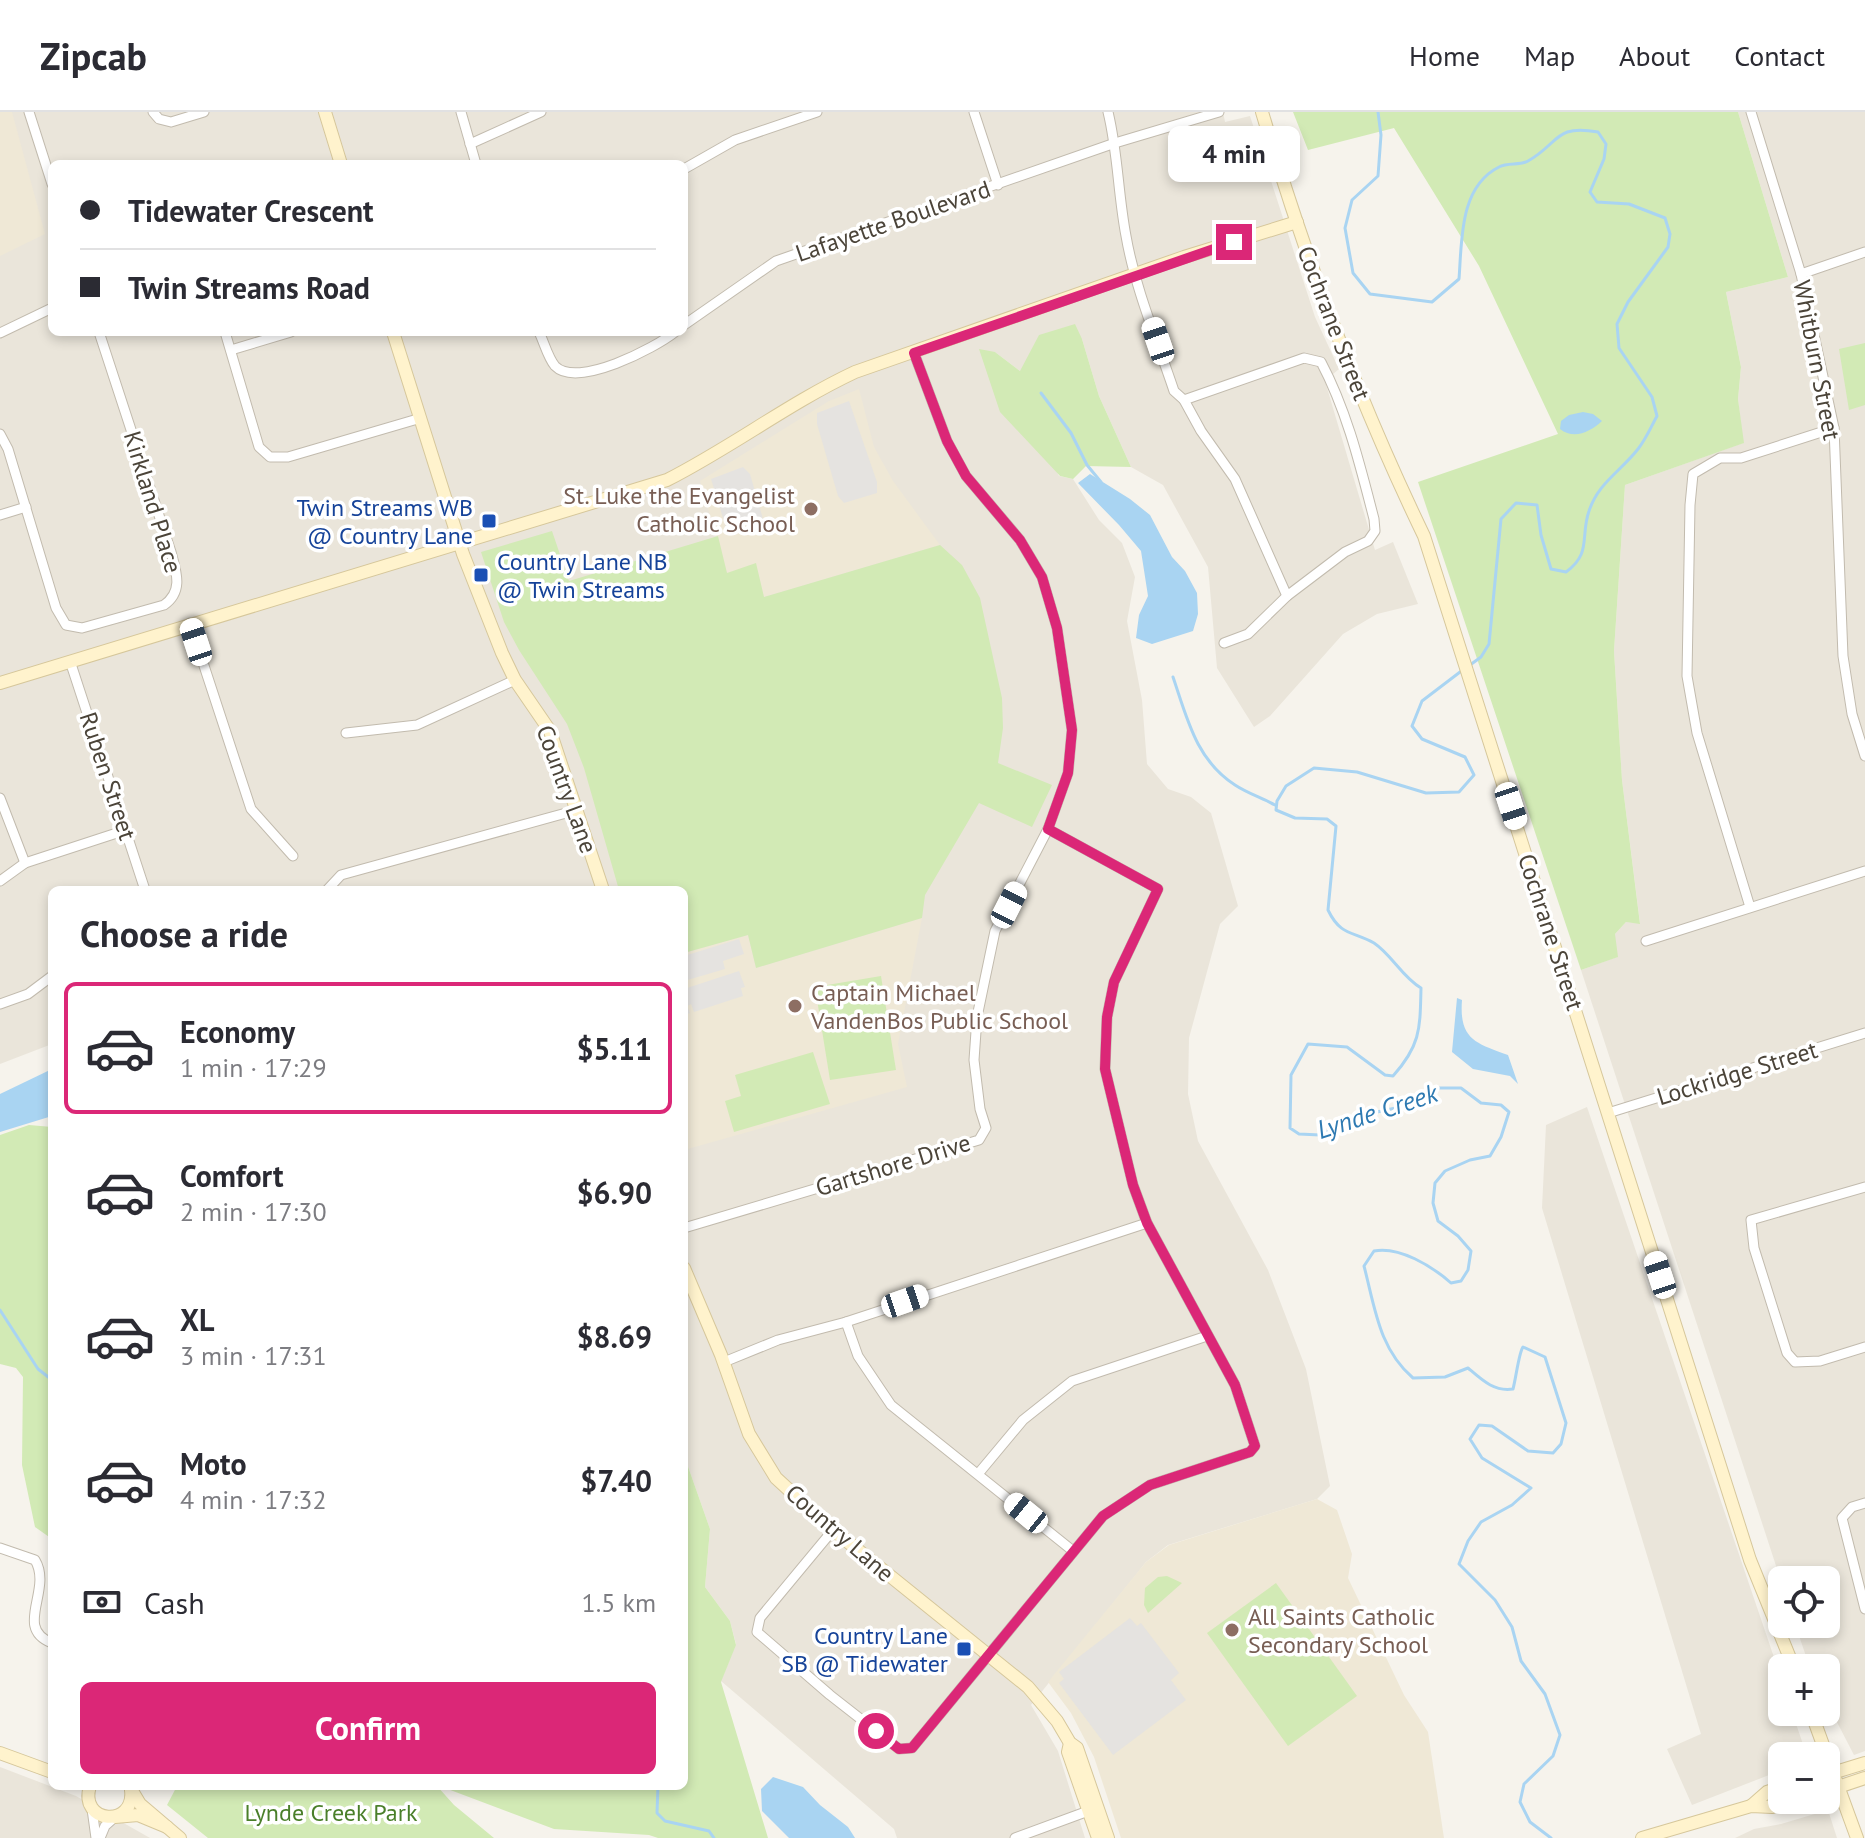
<!DOCTYPE html>
<html lang="en">
<head>
<meta charset="utf-8">
<style>
  :root { --surface:#fff; --page:#f2f2f3; --text:#2b2b33; --muted:#7c7c81; --line:#e1e1e2; --accent:#db2777 }
  body { margin:0; font-family:"PT Sans",sans-serif; background:var(--page); color:var(--text); height:100vh; display:flex; flex-direction:column; font-size:30px; white-space:nowrap }
  * { box-sizing:border-box; margin:0 }
  p { font-size:26px; color:var(--muted) }
  .icon { flex:none; width:44px; height:44px; fill:none; stroke:currentColor; stroke-width:2; stroke-linecap:round; stroke-linejoin:round }
  .map { position:relative; flex:1; overflow:hidden }
  .details { position:absolute; left:48px; top:774px; width:640px; height:904px; display:flex; flex-direction:column; background:var(--surface); border-radius:12px; box-shadow:0 4px 12px #0003 }
  .details>* { flex:none }
  .hud { position:absolute; left:48px; top:48px; width:640px; height:176px; border-radius:12px; box-shadow:0 4px 12px #0003; display:grid; align-content:center; height:176px; padding:0 32px; background:var(--surface) }
  .controls { position:absolute; left:1768px; top:1454px; display:grid; gap:16px }
  .controls a { display:grid; place-items:center; width:72px; height:72px; border-radius:12px; background:var(--surface); box-shadow:0 4px 12px #0003; font-size:40px }
  .end { position:absolute; width:36px; height:36px; margin:-18px; border:10px solid #db2777; background:#fff; box-shadow:0 0 0 4px #fff }
  .from { border-radius:50% }
  .bubble { position:absolute; height:56px; border-radius:12px; background:var(--surface); box-shadow:0 4px 12px #0003; font-size:26px; font-weight:600; line-height:56px; text-align:center }
  .car { position:absolute; width:24px; height:48px; margin:-24px -12px; border-radius:10px; box-shadow:0 0 6px 2px #0007; background:linear-gradient(#fff 24%,#345 0 40%,#fff 0 76%,#345 0 86%,#fff 0) }
  .hud b { display:flex; align-items:center; gap:28px; height:76px; font-size:30px }
  .hud b+b { border-top:2px solid var(--line) }
  .hud i { width:20px; height:20px; background:var(--text) }
  ul { padding:0; list-style:none }
  li { display:flex; align-items:center; gap:24px; height:132px; margin:0 16px 12px; padding:0 16px; border:4px solid transparent; border-radius:12px }
  li div { flex:1 }
  li b { display:block; font-size:30px }
  li em { font-style:normal; font-weight:600 }
  li.on { border-color:var(--accent) }
  li>.icon { width:72px; height:72px; stroke-width:1.5 }
  h2 { padding:0 32px; font-size:36px; line-height:96px }
  .pay { display:flex; align-items:center; gap:20px; height:88px; padding:0 32px; font-size:30px }
  .pay p { margin-inline-start:auto }
  .action { display:flex; gap:16px; margin-top:auto; padding:16px 32px }
  .action a { flex:1; height:92px; border-radius:12px; background:var(--accent); color:#fff; font-size:32px; font-weight:600; line-height:92px; text-align:center }
  header { display:flex; align-items:center; gap:48px; box-sizing:border-box; height:112px; padding:0 40px; background:var(--surface); border-bottom:2px solid var(--line) }
  header strong { font-size:38px }
  nav { display:flex; gap:44px; margin-inline-start:auto; font-size:28px }
  .map>svg:first-child { display:block }
  .residential { fill:#eae5da; fill-rule:evenodd }
  .education { fill:#efe8d6 }
  .green { fill:#d2eab5 }
  .parking { fill:#e5e3e0 }
  .water { fill:#a9d4f2 }
  .lines { fill:none; stroke-linecap:round; stroke-linejoin:round }
  .stream { stroke:#a9d4f2; stroke-width:3 }
  .street-casing { stroke:#c2bbae; stroke-width:11 }
  .secondary-casing { stroke:#d6c79b; stroke-width:14 }
  .street { stroke:#fff; stroke-width:9 }
  .secondary { stroke:#fff3cd; stroke-width:12 }
  .route { stroke:#db2777; stroke-width:10 }
  .education-dot { fill:#8d6e63; stroke:#fff; stroke-width:3 }
  .transit-dot { fill:#1a4fb4; stroke:#fff; stroke-width:3 }
  .labels { text-anchor:middle; dominant-baseline:central; stroke-width:7; stroke-linejoin:round; paint-order:stroke }
  .street-label { font-size:24px; fill:#4b4439; stroke:#fff }
  .education-label { font-size:24px; fill:#785e54; stroke:#fff; text-anchor:start }
  .transit-label { font-size:24px; fill:#164399; stroke:#fff; text-anchor:end }
  .park-label { font-size:24px; fill:#4a7f2a; stroke:#fff }
  .water-label { font-size:26px; font-style:italic; fill:#2e7ab2; stroke:#fff }
</style>
</head>
<body>
<header>
<strong>Zipcab</strong>
<nav><a>Home</a><a>Map</a><a>About</a><a>Contact</a></nav>
</header>
<div class="map">
<svg width="1865" height="1726" viewBox="0 0 1865 1726">
  <rect width="100%" height="100%" fill="#f6f3ec"/>
  <g class="residential">
    <path d="M0,0h1223l2,10 25,-6 65,201 24,52 -14,12 50,169 18,-8 25,62 -41,10 -34,20 -73,82 -16,11 -37,-59 -9,-101 -45,-82 -32,-18 -32,-71 -17,-57 -62,32 -25,-19 64,124 14,3 26,41 23,23 13,34 -8,44 15,79 5,64 21,25 23,8 20,16 27,93 -18,18 -31,114 -1,56 10,47 70,129 38,99 24,117 -13,13 -149,46 -22,17 -11,14 -104,129 27,46 27,87h-188l-3,-9 -173,-148 15,-37 -6,-23 -25,-34 5,-58 -26,-74v-565h-632v154l-52,20zM52,52h632v168h-632z"/>
    <path d="M1738,0h127v1639l-11,4 -28,-54v-33h-16l-15,-44h31v-44h-44v4l-201,-614 36,-13 -3,-22 12,-13 14,1 -18,-143 -8,-129 11,-166 118,-42 -5,-44 3,-32 -15,-75 62,-15z"/>
    <path d="M1587,995l195,574v31h10l15,44h-25v14l-90,35 -25,-56 34,-15 -159,-526 4,-83z"/>
    <path d="M0,1655l76,29 74,42h-150z"/>
    <path d="M1828,1698l9,28h-102l19,-9 27,-5z"/>
  </g>
  <g class="education">
    <path d="M0,0h12l33,122 -45,22z"/>
    <path d="M859,277l15,58 19,34 47,64 -176,52 -37,-24 -27,-92 129,-80z"/>
    <path d="M922,806l-24,126 9,43 -223,63v-197l64,-18 8,33z"/>
    <path d="M1317,1387l20,11 15,44 -4,24 56,117 24,37 16,106h-323l-27,-81 -23,-44 -23,-31 98,-120 23,-17z"/>
  </g>
  <g class="green">
    <path d="M1293,0h445l50,165 -62,15 15,75 -3,32 6,44 -119,42 -11,166 8,129 18,144 -14,-2 -11,12 3,23 -37,13 -163,-488 140,-48 -79,-168 -85,-138 -86,22z"/>
    <path d="M1075,212l7,15 17,57 32,71 -45,-1 -13,13 -13,-3 -60,-64 -21,-63 16,3 25,19 19,-36z"/>
    <path d="M1865,231v62l-16,5 -10,-61z"/>
    <path d="M552,419l17,50 149,-45 9,37 29,-10 8,34 176,-52 22,20 18,33 22,100 1,30 -5,35 54,22 -20,42 -53,-24 -54,92 -3,23 -166,50 -8,-33 -64,18v-63h-65l-35,-122 -17,-44 -48,-74 -15,-28 -23,-70z"/>
    <path d="M881,864l15,94 -66,10 -15,-93z"/>
    <path d="M813,940l17,52 -96,28 -9,-31 16,-5 -6,-21z"/>
    <path d="M29,1013l23,2v412l-17,-12 -13,-62 1,-88 -7,-9 -16,-4v-229z"/>
    <path d="M684,1343l26,74 -5,58 25,34 6,24 -15,37 47,156h-110l-9,-3 -95,-6 -109,-41 -1,-2h240z"/>
    <path d="M1167,1464l15,7 -34,30 -4,-8 1,-17 13,-11z"/>
    <path d="M1276,1471l81,113 -69,50 -81,-113z"/>
    <path d="M177,1674h260l17,19 40,33h-286l-41,-33z"/>
  </g>
  <g class="parking">
    <path d="M849,289l28,81v11l-33,10 -6,-7 -21,-72v-11z"/>
    <path d="M743,355l7,7 13,45 -36,12 -16,-52z"/>
    <path d="M739,827l5,15 -21,7 2,8 -41,12v-25z"/>
    <path d="M739,859l6,16 -4,1 2,8 -49,16 -3,-8 -4,2 3,7 -6,2v-26z"/>
    <path d="M1130,1506l7,8 4,-3 38,50 -8,7 15,20 -73,55 -54,-72 5,-4 -5,-7z"/>
  </g>
  <g class="water">
    <path d="M1583,300l10,2 9,7c-12,11 -28,19 -42,8l1,-8 8,-6z"/>
    <path d="M1090,362l40,25 20,16 22,42 13,14 12,22 1,21 -5,17 -41,13 -16,-6 3,-23 9,-19 -7,-45 -22,-26 -41,-42z"/>
    <path d="M1457,886l5,2c-3,39 13,43 46,55l10,29 -8,-8 -37,-7 -21,-17z"/>
    <path d="M52,957v47l-52,16v-38z"/>
    <path d="M773,1665l30,10 17,18 28,22 7,11h-66l-27,-27 -1,-22z"/>
  </g>
  <g class="lines">
    <g class="stream">
      <path d="M1378,0l3,23 -3,41 -26,24 -7,28 8,45 17,21 62,8 27,-23c3,-38 0,-92 40,-112 9,-5 21,-1 29,-6 32,-18 26,-37 70,-29l8,12 -2,15 -14,33 7,10 32,2 36,14 5,16 -2,13 -40,55 -11,22 2,24 33,49 5,19c-6,11 -11,23 -19,33 -17,22 -40,34 -49,62 -9,26 3,42 -23,61l-15,-3 -10,-34 -4,-30 -21,-2 -15,16 -12,125 -8,13 -11,8"/>
      <path d="M1041,281l30,40 16,32 14,17"/>
      <path d="M1464,557l-42,32 -10,25 10,13 43,18 9,18 -15,17 -33,1 -69,-21 -43,-4 -28,18 -9,15 -1,9 19,8 32,1 9,7 -8,84c13,27 26,21 46,33 18,12 28,34 47,45 -1,40 0,57 -28,88l-8,-1 -38,-28 -39,-3 -17,31 -1,53 9,6 21,1 57,-23 28,-6 33,-18h23l20,15 20,2 8,7 -8,25 -11,19 -20,4 -25,11 -10,12 -2,20 5,18 20,15 13,15 -3,19 -7,11 -10,2c-19,-17 -52,-37 -77,-32l-10,15c11,42 15,83 49,112l32,-1 23,-9c14,12 26,24 45,21 3,-11 6,-37 10,-42l22,10 21,66 -5,21 -8,9 -25,-2 -36,-25 -13,-1 -9,14 12,19 49,30 -19,17 -31,17 -13,19 -9,23 36,36 17,27 9,34 24,33 15,41 -7,21 -29,28 -4,18 10,20 21,16"/>
      <path d="M1173,565c14,41 23,83 62,108 12,8 27,13 40,20"/>
      <path d="M0,1198l38,59 14,11"/>
      <path d="M658,1674l-1,27 8,8 44,10 5,7"/>
    </g>
    <defs>
      <g id="street">
        <path d="M29,0l23,72"/>
        <path d="M153,0l6,7 12,3 33,-10"/>
        <path d="M461,0l15,52"/>
        <path d="M974,0l24,73"/>
        <path d="M1108,0c10,41 10,82 18,124 9,52 31,104 48,155l10,9 17,31 34,48 52,117"/>
        <path d="M1751,0l50,162 33,154 9,228 9,58 13,42"/>
        <path d="M470,32l71,-32"/>
        <path d="M684,57l51,-29 82,-28"/>
        <path d="M1801,162l64,-22"/>
        <path d="M684,213l92,-64 339,-118 104,-31"/>
        <path d="M225,220l34,115 11,10h18l133,-39"/>
        <path d="M539,220c5,10 9,26 16,34 22,23 100,-18 120,-34"/>
        <path d="M0,221l52,-25"/>
        <path d="M231,238l60,-18"/>
        <path d="M1184,288l120,-42 17,4c26,49 39,103 53,157l1,12 -7,10 -23,11 -58,44 -39,38 -24,9"/>
        <path d="M0,322l8,15 48,159 10,17 16,3 82,-23c20,-14 12,-34 7,-53l-72,-220"/>
        <path d="M0,403l26,-8"/>
        <path d="M190,511l61,186 42,47"/>
        <path d="M70,549l75,229"/>
        <path d="M346,621l71,-8 98,-45"/>
        <path d="M0,686l25,65"/>
        <path d="M0,769l25,-18 101,-33"/>
        <path d="M327,778l14,-15 236,-65"/>
        <path d="M1750,795l-53,-174 -10,-57 3,-171 3,-31 27,-16h21l93,-30"/>
        <path d="M1646,829l219,-70"/>
        <path d="M0,892l28,-10 24,-18"/>
        <path d="M1608,1001l257,-80"/>
        <path d="M1865,1075l-114,33 3,28 33,105 8,9 25,-1 45,-14"/>
        <path d="M684,1116l295,-88 7,-12 -6,-19 -6,-49 3,-43 18,-86 53,-102 20,-56 4,-43 -15,-102 -15,-51 -22,-37 -54,-64 -19,-35 -33,-88"/>
        <path d="M846,1210l12,34 33,49 182,146"/>
        <path d="M724,1250l54,-22 68,-18 301,-99"/>
        <path d="M978,1362l45,-54 49,-39 135,-45"/>
        <path d="M1865,1391l-13,4 -10,11 23,91"/>
        <path d="M833,1418l-73,88 -3,14 73,63 69,54 13,-1 191,-232 47,-31 100,-33 5,-6 -20,-61 -88,-162 -14,-38 -28,-116 2,-52 7,-35 44,-93 -110,-60"/>
        <path d="M0,1436l35,12c18,30 -22,68 17,83"/>
        <path d="M92,1697l4,29"/>
        <path d="M100,1726l5,-12 10,-9"/>
        <path d="M1015,1726l76,-28"/>
      </g>
      <g id="secondary">
        <path d="M325,0l16,52"/>
        <path d="M1262,0c43,146 96,287 162,424l326,1024 44,108"/>
        <path d="M393,220l70,222 39,99 13,27 35,51 53,159"/>
        <path d="M0,571l667,-203c65,-33 122,-77 188,-108l329,-115 113,-35"/>
        <path d="M684,1156l37,87 28,79 27,44 51,47 201,162 29,34 13,22 7,5 31,90"/>
        <path d="M1811,1600l46,126"/>
        <path d="M1070,1631l-2,9 30,86"/>
        <path d="M0,1641l52,19"/>
        <path d="M1826,1663l39,-12"/>
        <path d="M90,1674c-12,38 46,43 41,3"/>
        <path d="M1826,1679l39,-13"/>
        <path d="M1751,1694l16,-14 15,-5"/>
        <path d="M115,1705l23,-2 29,12 -27,-23 -9,-15"/>
        <path d="M167,1715l13,11"/>
        <path d="M1642,1726l109,-32 21,1 23,-7"/>
      </g>
    </defs>
    <use href="#street" class="street-casing"/>
    <use href="#secondary" class="secondary-casing"/>
    <use href="#street" class="street"/>
    <use href="#secondary" class="secondary"/>
  </g>
  <g class="lines">
    <path class="route" d="M876,1619l23,18 13,-1 191,-232 47,-31 100,-33 5,-6 -20,-61 -88,-162 -14,-38 -28,-116 2,-52 7,-35 44,-93 -110,-60 20,-56 4,-43 -15,-102 -15,-51 -22,-37 -54,-64 -19,-35 -33,-88 320,-111"/>
  </g>
  <g class="education-dot">
    <circle cx="811" cy="397" r="8"/>
    <circle cx="795" cy="894" r="8"/>
    <circle cx="1232" cy="1518" r="8"/>
  </g>
  <g class="transit-dot">
    <rect x="481" y="401" width="16" height="16" rx="4"/>
    <rect x="473" y="455" width="16" height="16" rx="4"/>
    <rect x="956" y="1529" width="16" height="16" rx="4"/>
  </g>
  <g class="labels">
    <g class="street-label">
      <text transform="translate(893 109) rotate(-19)">Lafayette Boulevard</text>
      <text transform="translate(1334 211) rotate(69)">Cochrane Street</text>
      <text transform="translate(1817 248) rotate(79)">Whitburn Street</text>
      <text transform="translate(153 390) rotate(73)">Kirkland Place</text>
      <text transform="translate(108 664) rotate(72)">Ruben Street</text>
      <text transform="translate(567 677) rotate(70)">Country Lane</text>
      <text transform="translate(1551 820) rotate(72)">Cochrane Street</text>
      <text transform="translate(1737 961) rotate(-17)">Lockridge Street</text>
      <text transform="translate(893 1053) rotate(-17)">Gartshore Drive</text>
      <text transform="translate(840 1421) rotate(41)">Country Lane</text>
    </g>
    <g class="education-label">
      <text x="795" y="383" text-anchor="end">St. Luke the Evangelist<tspan x="795" dy="28">Catholic School</tspan></text>
      <text x="811" y="880">Captain Michael<tspan x="811" dy="28">VandenBos Public School</tspan></text>
      <text x="1248" y="1504">All Saints Catholic<tspan x="1248" dy="28">Secondary School</tspan></text>
    </g>
    <g class="transit-label">
      <text x="473" y="395">Twin Streams WB<tspan x="473" dy="28">@ Country Lane</tspan></text>
      <text x="497" y="449" text-anchor="start">Country Lane NB<tspan x="497" dy="28">@ Twin Streams</tspan></text>
      <text x="948" y="1523">Country Lane<tspan x="948" dy="28">SB @ Tidewater</tspan></text>
    </g>
    <g class="park-label">
      <text x="331" y="1700">Lynde Creek Park</text>
    </g>
    <g class="water-label">
      <text transform="translate(1377 999) rotate(-18)">Lynde Creek</text>
    </g>
  </g>
</svg>
<div class="controls">
<a><svg class="icon" aria-label="locate" viewBox="0 0 24 24"><circle cx="12" cy="12" r="6"/><path d="M12 2v4M12 18v4M2 12h4M18 12h4"/></svg></a>
<a>+</a>
<a>−</a>
</div>
<i class="end from" style="left:876px;top:1619px"></i>
<i class="end" style="left:1234px;top:130px"></i>
<div class="bubble" style="left:1168px;top:14px;width:132px">4 min</div>
<i class="car" style="left:1158px;top:229px;rotate:341deg"></i>
<i class="car" style="left:196px;top:530px;rotate:342deg"></i>
<i class="car" style="left:1511px;top:694px;rotate:162deg"></i>
<i class="car" style="left:1009px;top:793px;rotate:27deg"></i>
<i class="car" style="left:1660px;top:1163px;rotate:342deg"></i>
<i class="car" style="left:905px;top:1189px;rotate:71deg"></i>
<i class="car" style="left:1026px;top:1401px;rotate:309deg"></i>
<div class="hud">
<b><i class="from"></i>Tidewater Crescent</b>
<b><i></i>Twin Streams Road</b>
</div>
<section class="details">
<h2>Choose a ride</h2>
<ul>
<li class="on"><svg class="icon" aria-label="car" viewBox="0 0 24 24"><path d="M5 17H2v-5l4-1 3-4h7l3 4 3 1v5h-3M9 17h6M6 11h13"/><circle cx="7" cy="17" r="2"/><circle cx="17" cy="17" r="2"/></svg><div><b>Economy</b><p>1 min · 17:29</p></div><em>$5.11</em></li>
<li><svg class="icon" aria-label="car" viewBox="0 0 24 24"><path d="M5 17H2v-5l4-1 3-4h7l3 4 3 1v5h-3M9 17h6M6 11h13"/><circle cx="7" cy="17" r="2"/><circle cx="17" cy="17" r="2"/></svg><div><b>Comfort</b><p>2 min · 17:30</p></div><em>$6.90</em></li>
<li><svg class="icon" aria-label="car" viewBox="0 0 24 24"><path d="M5 17H2v-5l4-1 3-4h7l3 4 3 1v5h-3M9 17h6M6 11h13"/><circle cx="7" cy="17" r="2"/><circle cx="17" cy="17" r="2"/></svg><div><b>XL</b><p>3 min · 17:31</p></div><em>$8.69</em></li>
<li><svg class="icon" aria-label="car" viewBox="0 0 24 24"><path d="M5 17H2v-5l4-1 3-4h7l3 4 3 1v5h-3M9 17h6M6 11h13"/><circle cx="7" cy="17" r="2"/><circle cx="17" cy="17" r="2"/></svg><div><b>Moto</b><p>4 min · 17:32</p></div><em>$7.40</em></li>
</ul>
<div class="pay"><svg class="icon" aria-label="cash" viewBox="0 0 24 24"><path d="M3 7h18v10H3z"/><circle cx="12" cy="12" r="2"/></svg>Cash<p>1.5 km</p></div>
<div class="action"><a>Confirm</a></div>
</section>
</div>
</body>
</html>
